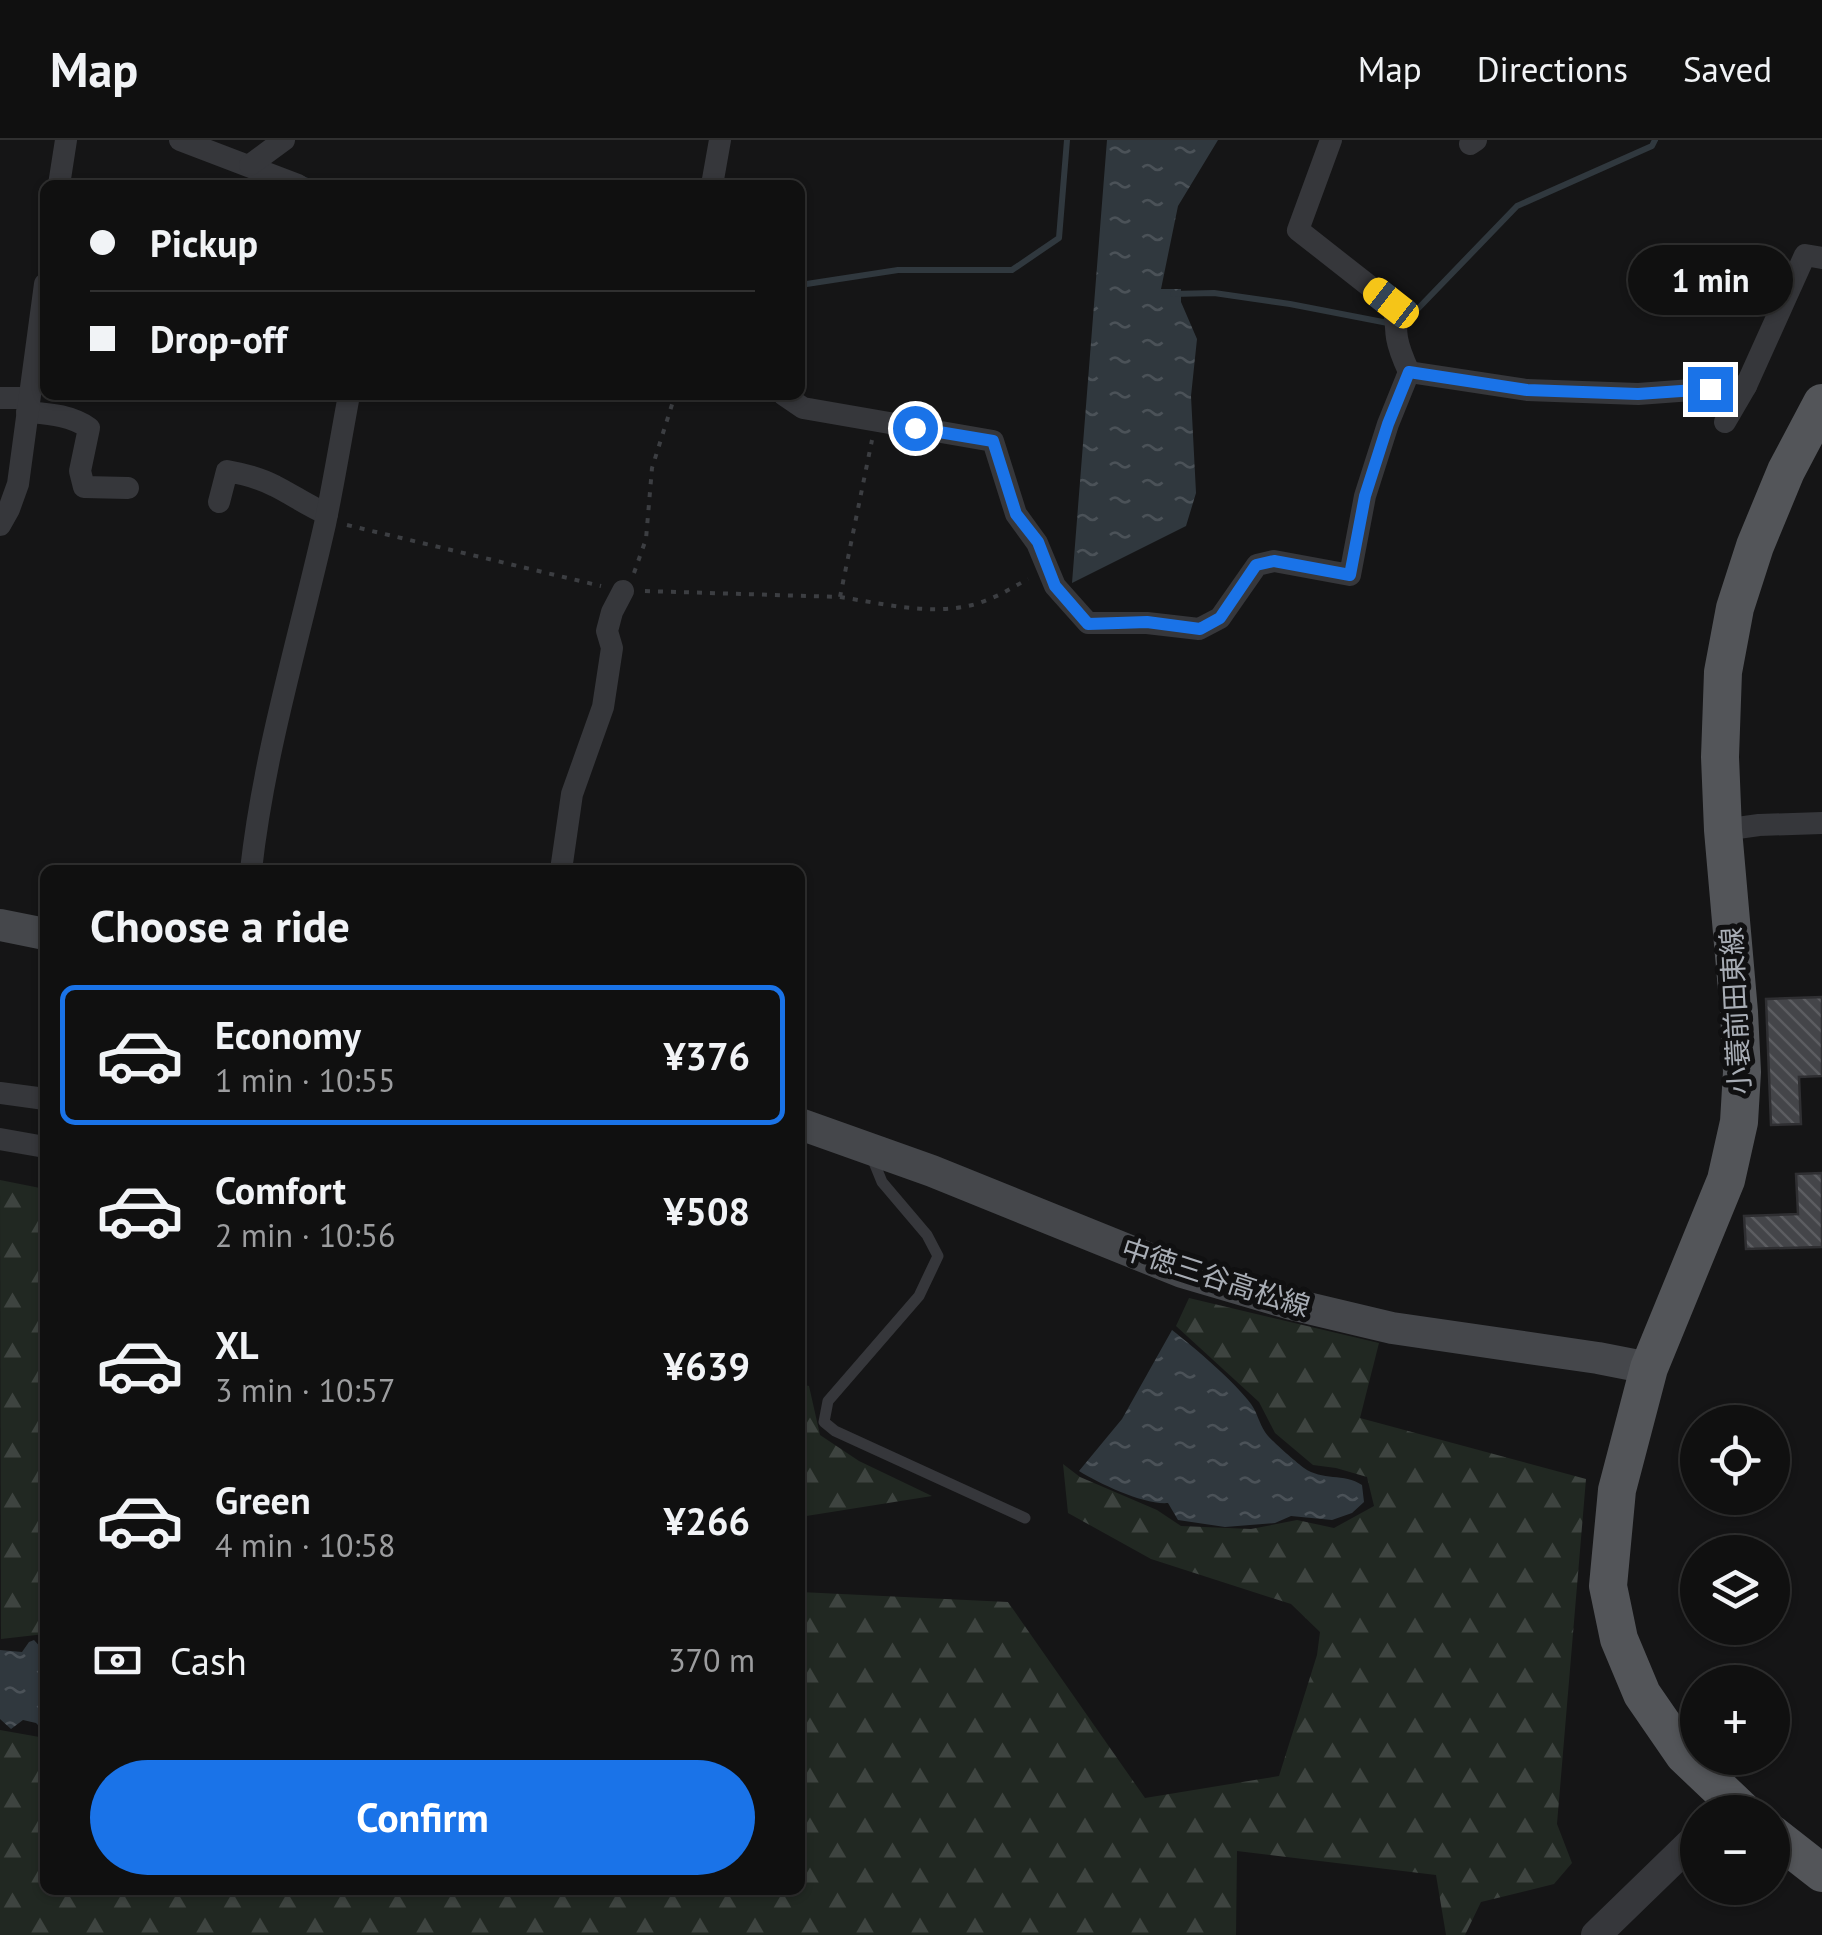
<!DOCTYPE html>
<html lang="en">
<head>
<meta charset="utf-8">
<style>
  :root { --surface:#101010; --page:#191919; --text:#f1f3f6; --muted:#9c9d9f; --line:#303030; --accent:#1a73e8 }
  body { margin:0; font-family:"PT Sans","Noto Sans JP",sans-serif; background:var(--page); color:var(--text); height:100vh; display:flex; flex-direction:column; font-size:38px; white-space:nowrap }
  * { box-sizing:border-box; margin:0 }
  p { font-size:32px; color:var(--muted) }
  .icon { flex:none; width:55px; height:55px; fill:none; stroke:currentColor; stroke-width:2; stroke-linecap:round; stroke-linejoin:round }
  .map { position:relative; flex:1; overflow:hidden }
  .sheet { position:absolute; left:40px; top:725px; width:765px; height:1030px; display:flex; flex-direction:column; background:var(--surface); border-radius:15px; box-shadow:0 2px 8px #0004,0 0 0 2px var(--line) }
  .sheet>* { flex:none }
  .top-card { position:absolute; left:40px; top:40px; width:765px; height:220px; border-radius:15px; box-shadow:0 2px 8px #0004,0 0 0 2px var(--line); display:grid; align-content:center; height:220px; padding:0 50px; background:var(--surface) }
  .buttons { position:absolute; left:1680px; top:1265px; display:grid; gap:20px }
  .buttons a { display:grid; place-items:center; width:110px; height:110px; border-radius:50%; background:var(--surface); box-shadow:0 2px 8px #0004,0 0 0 2px var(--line); font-size:50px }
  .end { position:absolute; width:45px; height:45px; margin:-22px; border:12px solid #1a73e8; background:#fff; box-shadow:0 0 0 5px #fff }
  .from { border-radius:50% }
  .bubble { position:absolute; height:70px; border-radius:35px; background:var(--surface); box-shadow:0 2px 8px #0004,0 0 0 2px var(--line); font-size:32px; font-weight:600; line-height:70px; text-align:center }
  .car { position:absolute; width:30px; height:60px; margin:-30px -15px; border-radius:12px; box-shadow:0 0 8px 2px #0007; background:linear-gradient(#f5c518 24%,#345 0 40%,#f5c518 0 76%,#345 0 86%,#f5c518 0) }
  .top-card b { display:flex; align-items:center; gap:35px; height:95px; font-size:38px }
  .top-card b+b { border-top:2px solid var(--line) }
  .top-card i { width:25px; height:25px; background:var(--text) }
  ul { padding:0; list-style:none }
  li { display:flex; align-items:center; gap:30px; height:140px; margin:0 20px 15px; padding:0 30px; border:5px solid transparent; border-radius:15px }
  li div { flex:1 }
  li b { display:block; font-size:38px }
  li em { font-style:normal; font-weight:600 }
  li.on { border-color:var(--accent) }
  li>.icon { width:90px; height:90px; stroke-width:1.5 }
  h2 { padding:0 50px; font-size:45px; line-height:120px }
  .pay { display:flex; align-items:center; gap:25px; height:110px; padding:0 50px; font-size:38px }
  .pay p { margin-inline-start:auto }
  .action { display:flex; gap:20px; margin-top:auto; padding:20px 50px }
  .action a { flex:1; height:115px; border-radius:60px; background:var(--accent); color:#fff; font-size:40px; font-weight:600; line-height:115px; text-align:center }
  header { display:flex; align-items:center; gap:60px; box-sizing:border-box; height:140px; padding:0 50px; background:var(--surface); border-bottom:2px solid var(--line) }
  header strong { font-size:48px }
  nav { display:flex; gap:55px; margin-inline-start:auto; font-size:35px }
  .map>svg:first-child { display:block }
  .forest { fill:url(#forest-firs) }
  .water { fill:url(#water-ripples) }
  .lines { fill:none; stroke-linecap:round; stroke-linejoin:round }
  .stream { stroke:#30383e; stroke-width:6 }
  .building { fill:url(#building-back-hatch); stroke:#2f2f32; stroke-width:2.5 }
  .path { stroke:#3c3e42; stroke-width:4; stroke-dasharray:5 8; stroke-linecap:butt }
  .service { stroke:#36373b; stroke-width:11 }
  .minor { stroke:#36373b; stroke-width:22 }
  .tertiary { stroke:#36373b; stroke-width:30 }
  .secondary { stroke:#45474b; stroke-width:32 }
  .primary { stroke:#535559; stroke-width:38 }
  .route { stroke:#1a73e8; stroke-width:12 }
  .labels { text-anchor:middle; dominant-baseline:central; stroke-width:10; stroke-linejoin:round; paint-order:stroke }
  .street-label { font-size:28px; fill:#a8adb5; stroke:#101011 }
</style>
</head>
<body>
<header>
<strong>Map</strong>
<nav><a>Map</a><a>Directions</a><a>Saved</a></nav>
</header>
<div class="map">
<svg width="1822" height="1795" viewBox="0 0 1822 1795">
  <defs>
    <pattern id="forest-firs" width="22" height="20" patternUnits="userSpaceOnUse" patternTransform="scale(2.5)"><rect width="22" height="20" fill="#212822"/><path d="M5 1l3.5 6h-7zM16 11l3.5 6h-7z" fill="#3e4440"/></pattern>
    <pattern id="water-ripples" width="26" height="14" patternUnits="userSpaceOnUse" patternTransform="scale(2.5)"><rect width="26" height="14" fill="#30383e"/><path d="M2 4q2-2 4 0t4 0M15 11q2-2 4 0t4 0" fill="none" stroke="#4b5258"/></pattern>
    <pattern id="building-back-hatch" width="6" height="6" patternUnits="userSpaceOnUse" patternTransform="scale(2.5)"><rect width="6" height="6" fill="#444549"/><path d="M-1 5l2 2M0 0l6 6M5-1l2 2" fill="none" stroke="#5c5d61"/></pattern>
  </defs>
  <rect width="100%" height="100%" fill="#151516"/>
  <g class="forest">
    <path d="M0,1040l45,9v445l-44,5z"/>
    <path d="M1189,1158l190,45 -19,75 226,61 -29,345 15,39 -18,21 -73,18 -16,33h-19l-10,-60 -199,-24 -1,84h-1236v-205l45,8v152h755v-298l208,10 137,196 134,-22 38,-121 3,-23 -29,-28 -140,-45 -83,-46 -5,-49 17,13 77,33 24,16 70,3 46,-9 37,8 40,-22 -7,-29 -31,-9 -23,-3 -38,-32 -16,-31 -83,-76z"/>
    <path d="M800,1244l9,2 11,49 39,26 73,35 -132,21z"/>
  </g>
  <g class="water">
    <path d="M1107,0h111l-40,66 -17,83h20v13l16,37 -6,57 5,97 -10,33 -114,57z"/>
    <path d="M1172,1190c23,18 62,51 79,74 6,8 8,19 14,28 4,7 31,30 39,36 18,13 40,5 58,17l2,17 -12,11 -20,7 -41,-4 -16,7 -50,4 -47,-7 -10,-17c-24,2 -68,-19 -89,-32l43,-52z"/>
    <path d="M34,1500l10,11 1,81 -9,-9 -13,-3 -12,9 -11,-10v-69l22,2 7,-10z"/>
  </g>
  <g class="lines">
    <g class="stream">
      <path d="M300,38l18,7"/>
      <path d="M800,145l98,-15h114l47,-32 8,-98"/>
      <path d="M1173,154l41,-1 76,11 98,19"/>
      <path d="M1400,180l8,-1 109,-113 135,-60 3,-6"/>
    </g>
  </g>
  <g class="building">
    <path d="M1822,857v79l-23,1 2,47 -30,1 -5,-126z"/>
    <path d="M1822,1033v74l-76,2 -2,-33 54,-2 -2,-40z"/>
  </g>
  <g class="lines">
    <g class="path">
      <path d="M347,385l254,61"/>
      <path d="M634,433l12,-34 6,-71 23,-73"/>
      <path d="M645,451l195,6 32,-157"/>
      <path d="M840,457c46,7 102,22 147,3 14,-5 28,-14 41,-21"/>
    </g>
    <path class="service" d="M871,1015l11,27 45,53 11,21 -19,40 -91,105 -4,21 11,9 190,87"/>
    <g class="minor">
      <path d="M180,0l118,45"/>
      <path d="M1470,4l6,-4"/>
      <path d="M250,25l34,-25"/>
      <path d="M59,45l7,-45"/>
      <path d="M712,45l8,-45"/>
      <path d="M1409,232l118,18 111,4 108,-8"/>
      <path d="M784,255l19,13 190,33 23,73 21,29 18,43 33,37h59l52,6 21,-11 37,-53 17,-4 76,14 15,-79 23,-72 21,-52c-5,-11 -10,-22 -12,-34 -2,-13 0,-23 -6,-35l-93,-73 33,-90"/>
      <path d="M0,258h28"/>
      <path d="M27,272c22,2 43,3 62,16l-9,43 4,16 44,1"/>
      <path d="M1725,282l21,-36 59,-131 17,3"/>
      <path d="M219,362l8,-31c17,3 33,7 48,15 18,9 33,20 52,28"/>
      <path d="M0,385l9,-16 9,-25 27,-200"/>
      <path d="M1723,690l36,-5 63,-2"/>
      <path d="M251,730c13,-118 48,-231 74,-346 9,-43 16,-86 24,-129"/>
      <path d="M561,730l11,-76 31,-87 9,-59 -5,-17 5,-19 11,-21"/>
      <path d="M0,953l45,6"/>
      <path d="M0,999l45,8"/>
    </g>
    <path class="tertiary" d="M1596,1795l102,-99"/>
    <g class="secondary">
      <path d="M0,785l45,9"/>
      <path d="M800,984l132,47 250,101 109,32 101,24 206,30 51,10"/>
    </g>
    <g class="primary">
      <path d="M1744,1672l-60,-57 -42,-61 -23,-55 -11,-53 9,-96 32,-122 77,-188 13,-58 3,-50 -3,-60 -16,-182 -3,-73 3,-85 12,-64 20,-62 31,-75 36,-68"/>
      <path d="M1772,1694l50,39"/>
    </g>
  </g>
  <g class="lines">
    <path class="route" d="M915,288l78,13 23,73 22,28 17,44 33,38 59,-2 53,7 20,-11 36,-53 18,-4 76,14 15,-79 23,-72 21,-52 118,18 111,4 72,-5"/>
  </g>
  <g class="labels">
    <g class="street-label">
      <text transform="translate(1735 871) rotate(-93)">小蓑前田東線</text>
      <text transform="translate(1216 1137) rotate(18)">中徳三谷高松線</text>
    </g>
  </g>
</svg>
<div class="buttons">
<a><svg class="icon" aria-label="locate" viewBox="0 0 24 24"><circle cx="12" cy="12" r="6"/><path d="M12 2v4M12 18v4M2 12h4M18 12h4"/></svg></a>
<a><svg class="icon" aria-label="layers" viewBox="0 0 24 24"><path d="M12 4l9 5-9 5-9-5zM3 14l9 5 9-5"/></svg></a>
<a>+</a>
<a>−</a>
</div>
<i class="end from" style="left:915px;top:288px"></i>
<i class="end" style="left:1710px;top:249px"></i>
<div class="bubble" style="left:1628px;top:105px;width:165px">1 min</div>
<i class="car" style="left:1391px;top:163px;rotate:308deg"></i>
<div class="top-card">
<b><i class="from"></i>Pickup</b>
<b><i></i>Drop-off</b>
</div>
<section class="sheet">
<h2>Choose a ride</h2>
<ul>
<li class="on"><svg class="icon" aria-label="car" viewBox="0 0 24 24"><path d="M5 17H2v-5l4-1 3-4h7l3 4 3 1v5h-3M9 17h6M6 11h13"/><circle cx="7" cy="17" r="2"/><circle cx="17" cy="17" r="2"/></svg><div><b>Economy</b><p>1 min · 10:55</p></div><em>¥376</em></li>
<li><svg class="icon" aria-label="car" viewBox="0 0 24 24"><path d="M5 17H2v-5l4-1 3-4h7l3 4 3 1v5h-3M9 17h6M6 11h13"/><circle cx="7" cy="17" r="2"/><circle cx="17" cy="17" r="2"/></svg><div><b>Comfort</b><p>2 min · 10:56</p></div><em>¥508</em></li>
<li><svg class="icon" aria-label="car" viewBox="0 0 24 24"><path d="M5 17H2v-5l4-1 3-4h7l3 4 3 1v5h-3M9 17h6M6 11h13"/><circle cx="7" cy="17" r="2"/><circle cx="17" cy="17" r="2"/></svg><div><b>XL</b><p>3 min · 10:57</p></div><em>¥639</em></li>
<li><svg class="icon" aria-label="car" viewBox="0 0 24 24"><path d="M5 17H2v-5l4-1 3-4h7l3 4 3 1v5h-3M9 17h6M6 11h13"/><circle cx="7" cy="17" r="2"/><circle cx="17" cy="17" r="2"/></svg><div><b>Green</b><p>4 min · 10:58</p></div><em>¥266</em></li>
</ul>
<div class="pay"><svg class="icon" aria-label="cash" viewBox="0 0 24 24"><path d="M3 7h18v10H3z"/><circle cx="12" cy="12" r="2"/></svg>Cash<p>370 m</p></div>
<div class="action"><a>Confirm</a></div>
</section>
</div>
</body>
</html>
